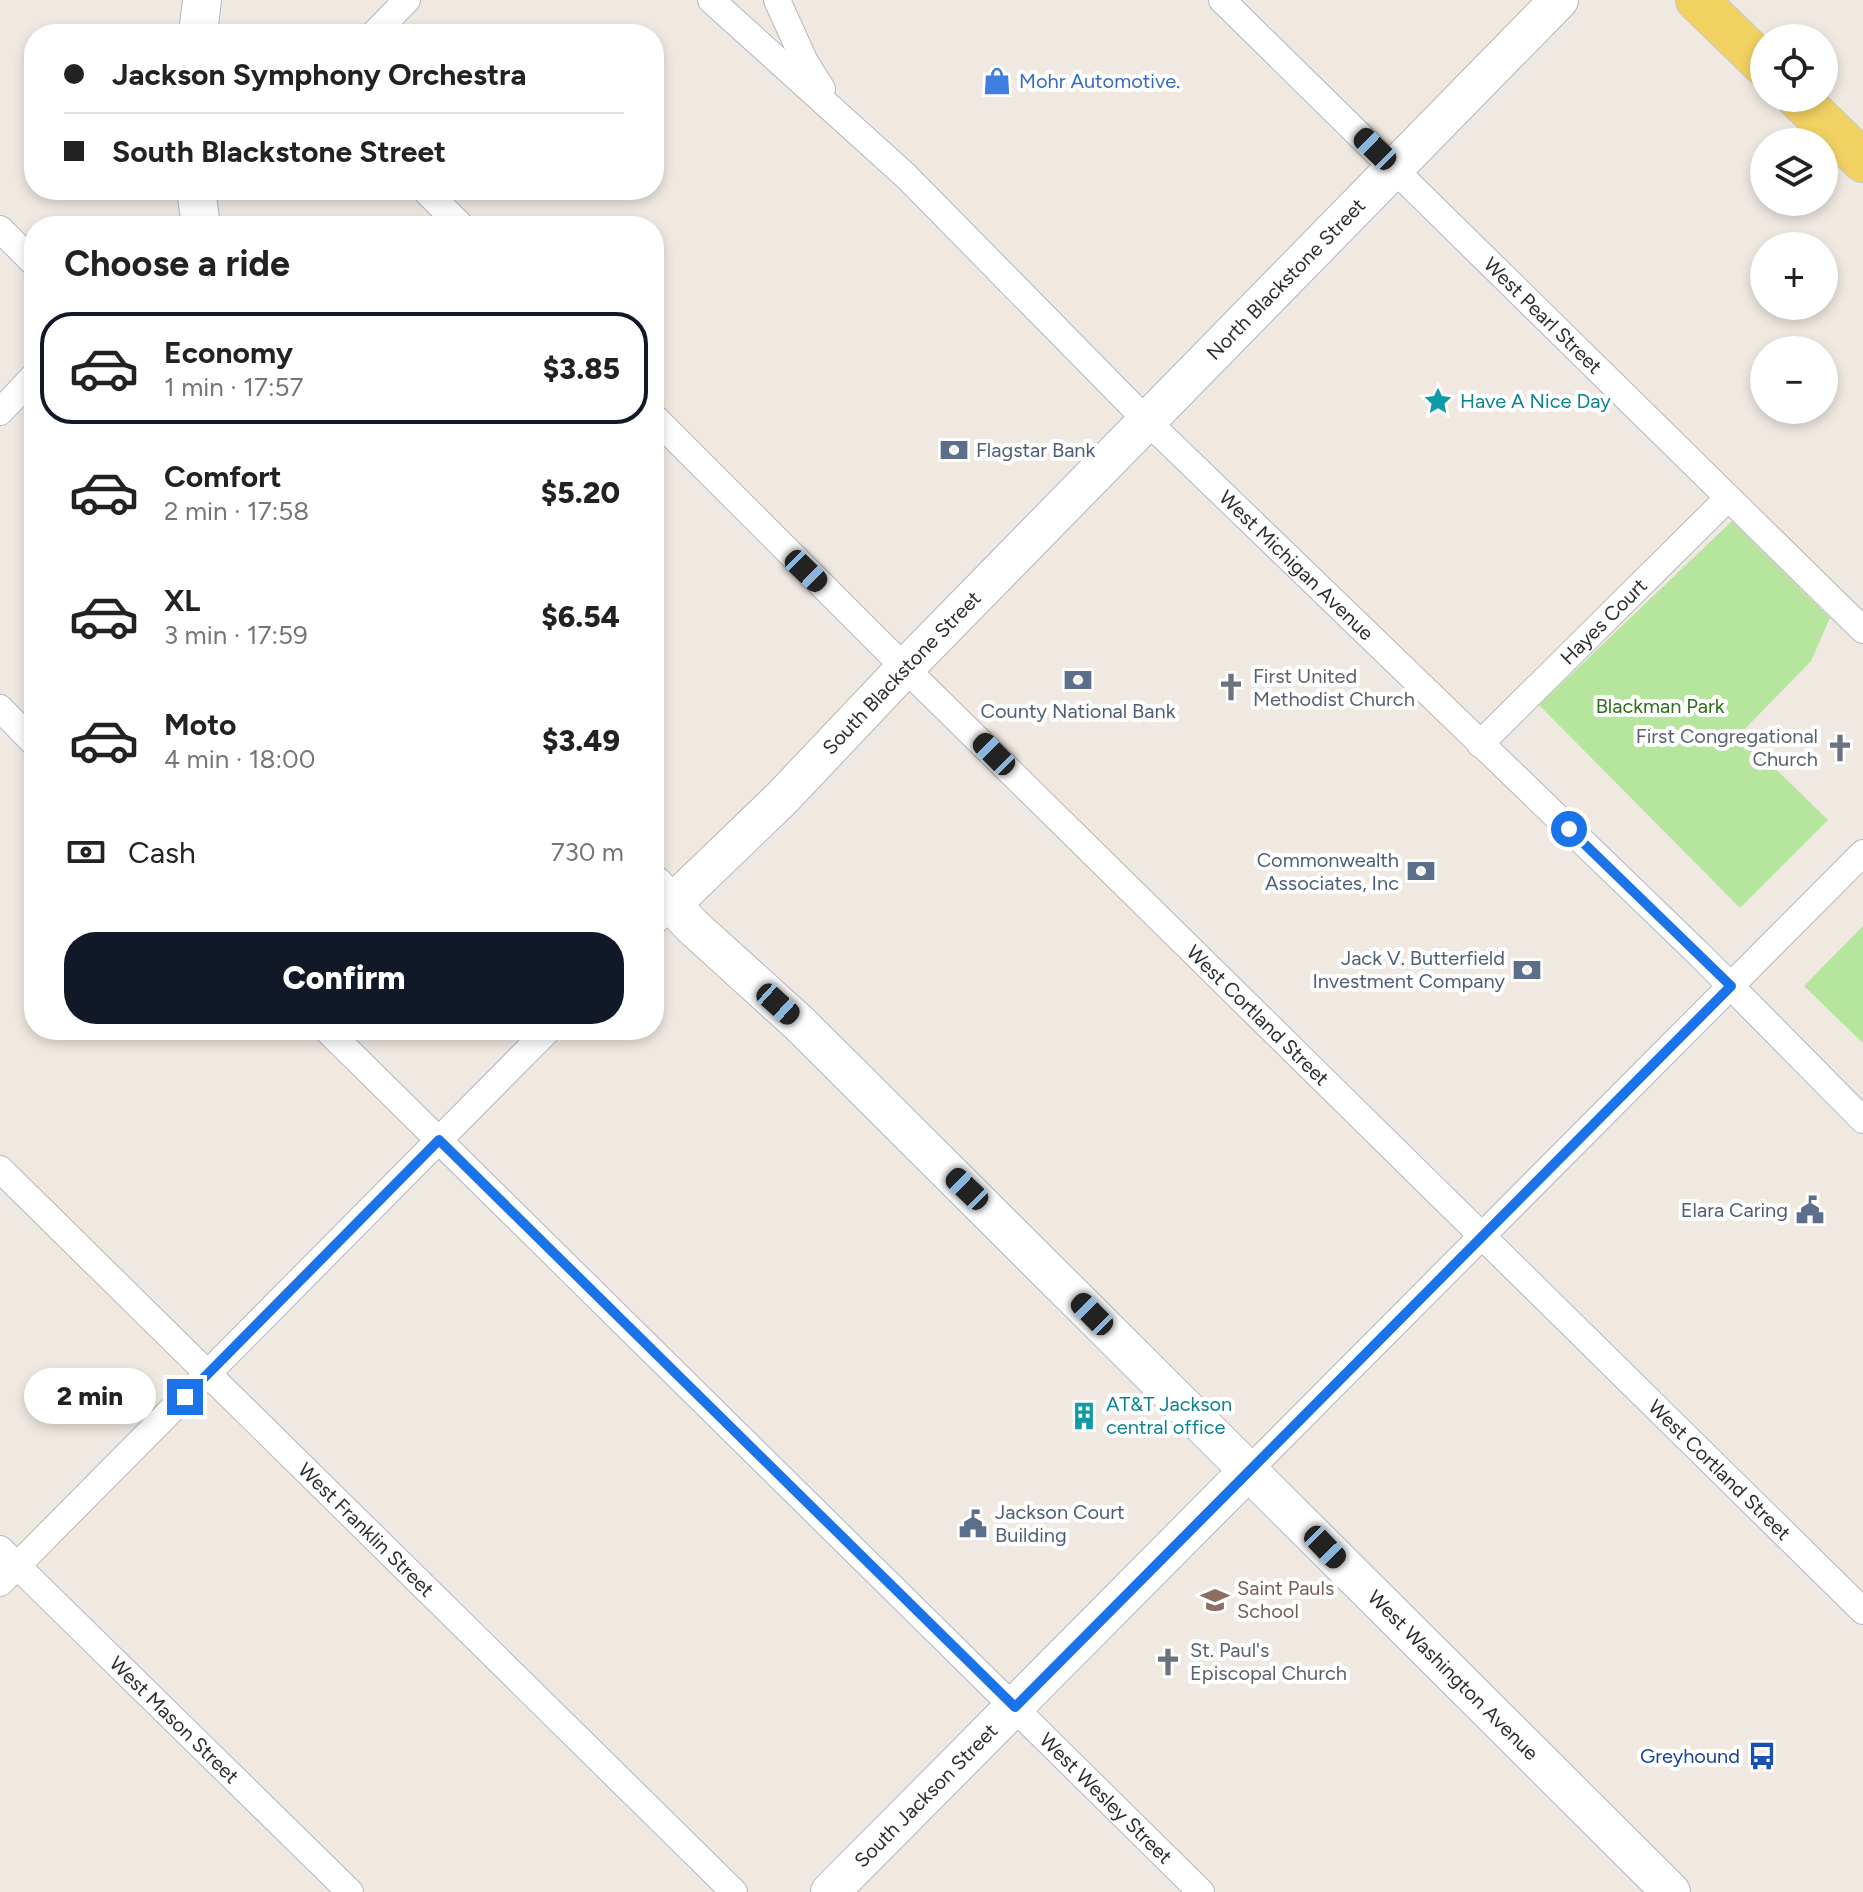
<!DOCTYPE html>
<html lang="en">
<head>
<meta charset="utf-8">
<style>
  :root { --surface:#fff; --page:#f2f2f2; --text:#222; --muted:#767676; --line:#e0e0e0; --accent:#111827 }
  body { margin:0; font-family:Figtree,sans-serif; background:var(--page); color:var(--text); height:100vh; display:flex; flex-direction:column; font-size:30px; white-space:nowrap }
  * { box-sizing:border-box; margin:0 }
  p { font-size:26px; color:var(--muted) }
  .icon { flex:none; width:44px; height:44px; fill:none; stroke:currentColor; stroke-width:2; stroke-linecap:round; stroke-linejoin:round }
  .map { position:relative; flex:1; overflow:hidden }
  .side { position:absolute; left:24px; top:216px; width:640px; height:824px; display:flex; flex-direction:column; background:var(--surface); border-radius:32px; box-shadow:0 4px 12px #0003 }
  .side>* { flex:none }
  .hud { position:absolute; left:24px; top:24px; width:640px; height:176px; border-radius:32px; box-shadow:0 4px 12px #0003; display:grid; align-content:center; height:176px; padding:0 40px; background:var(--surface) }
  .tools { position:absolute; left:1750px; top:24px; display:grid; gap:16px }
  .tools a { display:grid; place-items:center; width:88px; height:88px; border-radius:50%; background:var(--surface); box-shadow:0 4px 12px #0003; font-size:40px }
  .end { position:absolute; width:36px; height:36px; margin:-18px; border:10px solid #1a73e8; background:#fff; box-shadow:0 0 0 4px #fff }
  .from { border-radius:50% }
  .bubble { position:absolute; height:56px; border-radius:28px; background:var(--surface); box-shadow:0 4px 12px #0003; font-size:26px; font-weight:800; line-height:56px; text-align:center }
  .car { position:absolute; width:24px; height:48px; margin:-24px -12px; border-radius:10px; box-shadow:0 0 6px 2px #0007; background:linear-gradient(#222 24%,#8ab4d8 0 40%,#222 0 76%,#8ab4d8 0 86%,#222 0) }
  .hud b { display:flex; align-items:center; gap:28px; height:76px; font-size:30px }
  .hud b+b { border-top:2px solid var(--line) }
  .hud i { width:20px; height:20px; background:var(--text) }
  ul { padding:0; list-style:none }
  li { display:flex; align-items:center; gap:24px; height:112px; margin:0 16px 12px; padding:0 24px; border:4px solid transparent; border-radius:32px }
  li div { flex:1 }
  li b { display:block; font-size:30px }
  li em { font-style:normal; font-weight:800 }
  li.on { border-color:var(--accent) }
  li>.icon { width:72px; height:72px; stroke-width:1.5 }
  h2 { padding:0 40px; font-size:36px; line-height:96px }
  .pay { display:flex; align-items:center; gap:20px; height:88px; padding:0 40px; font-size:30px }
  .pay p { margin-inline-start:auto }
  .primary-button { display:flex; gap:16px; margin-top:auto; padding:16px 40px }
  .primary-button a { flex:1; height:92px; border-radius:32px; background:var(--accent); color:#fff; font-size:32px; font-weight:800; line-height:92px; text-align:center }
  .map>svg:first-child { display:block }
  .green { fill:#b6e59e }
  .lines { fill:none; stroke-linecap:round; stroke-linejoin:round }
  .street-casing { stroke:#b4b7c1; stroke-width:28 }
  .secondary-casing { stroke:#b4b7c1; stroke-width:40 }
  .primary-casing { stroke:#c9c9c9; stroke-width:44 }
  .street { stroke:#fff; stroke-width:26 }
  .secondary { stroke:#fff; stroke-width:38 }
  .primary { stroke:#f2d163; stroke-width:42 }
  .route { stroke:#1a73e8; stroke-width:10 }
  .labels { text-anchor:middle; dominant-baseline:central; stroke-width:8; stroke-linejoin:round; paint-order:stroke }
  .shop-label { font-size:20px; fill:#366cbe; stroke:#fff; text-anchor:start }
  .street-label { font-size:20px; fill:#2e2e2e; stroke:#fff }
  .culture-label { font-size:20px; fill:#0d838f; stroke:#fff; text-anchor:start }
  .service-label { font-size:20px; fill:#4e5e75; stroke:#fff; text-anchor:end }
  .worship-label { font-size:20px; fill:#5b616d; stroke:#fff; text-anchor:start }
  .park-label { font-size:20px; fill:#2c6e1b; stroke:#fff }
  .education-label { font-size:20px; fill:#785e54; stroke:#fff; text-anchor:start }
  .transit-label { font-size:20px; fill:#164399; stroke:#fff; text-anchor:end }
</style>
</head>
<body>
<div class="map">
<svg width="1863" height="1892" viewBox="0 0 1863 1892">
  <rect width="100%" height="100%" fill="#efe9e1"/>
  <g class="green">
    <path d="M1732,521l98,97 -19,43 -71,73 88,86 -88,88 -201,-203z"/>
    <path d="M1863,926v117l-59,-57z"/>
  </g>
  <g class="lines">
    <defs>
      <g id="street">
        <path id="s1" d="M711,0l195,176 241,245 554,535 162,164"/>
        <path d="M777,0l28,62 17,27"/>
        <path id="s2" d="M1222,0l641,630"/>
        <path d="M374,34l33,-34"/>
        <path d="M425,190l36,36"/>
        <path d="M0,229l34,34"/>
        <path d="M0,412l34,-36"/>
        <path id="s3" d="M654,417l251,251 958,943"/>
        <path d="M0,708l34,35"/>
        <path id="s4" d="M1480,744l248,-246"/>
        <path d="M654,922l18,-18"/>
        <path id="s5" d="M327,1030l874,862"/>
        <path id="s6" d="M0,1169l734,723"/>
        <path d="M1248,1471l615,-618"/>
        <path id="s7" d="M0,1549l350,343"/>
        <path d="M0,1583l548,-553"/>
      </g>
      <g id="secondary">
        <path d="M198,34l4,-34"/>
        <path d="M196,190l5,36"/>
        <path id="s8" d="M654,885l38,41 108,98 871,868"/>
        <path id="s9" d="M672,904l110,-106 123,-130 654,-668"/>
        <path id="s10" d="M830,1892l418,-421"/>
      </g>
      <g id="primary">
        <path d="M1697,0l67,65"/>
        <path d="M1798,98l65,63"/>
      </g>
    </defs>
    <use href="#street" class="street-casing"/>
    <use href="#secondary" class="secondary-casing"/>
    <use href="#primary" class="primary-casing"/>
    <use href="#street" class="street"/>
    <use href="#secondary" class="secondary"/>
    <use href="#primary" class="primary"/>
  </g>
  <g class="lines">
    <path class="route" d="M185,1397l254,-257 576,567 716,-721 -162,-157"/>
  </g>
  <defs>
    <symbol id="shop-bare" viewBox="-9 -9 18 18"><path d="M-5-2.5h2.3a2.7 3.5 0 0 1 5.4 0H5L5.5 6h-11ZM-1.5-2.5h3a1.5 2.3 0 0 0-3 0Z" fill="#3f7fe0" stroke="#fff" stroke-width="2.5" paint-order="stroke"/></symbol>
    <symbol id="sight-bare" viewBox="-9 -9 18 18"><path d="M0-6L1.8-2.2L6-1.7L2.9 1.2L3.7 5.4L0 3.3L-3.7 5.4L-2.9 1.2L-6-1.7L-1.8-2.2Z" fill="#0f9aa8" stroke="#fff" stroke-width="2.5" paint-order="stroke"/></symbol>
    <symbol id="bank-bare" viewBox="-9 -9 18 18"><path d="M-6-4H6V4H-6ZM0-2.3a2.3 2.3 0 1 0 0 4.6a2.3 2.3 0 1 0 0-4.6Z" fill="#5c6f8a" stroke="#fff" stroke-width="2.5" paint-order="stroke"/></symbol>
    <symbol id="church-bare" viewBox="-9 -9 18 18"><path d="M-1.2-6h2.4v3.5h3.3v2.4h-3.3V6h-2.4V-.1h-3.3v-2.4h3.3Z" fill="#6b7280" stroke="#fff" stroke-width="2.5" paint-order="stroke"/></symbol>
    <symbol id="civic-bare" viewBox="-9 -9 18 18"><path d="M-.6-6.5H3V-4.5H.6V-3L4-1V1h2V6H-6V1h2V-1L-.6-3ZM-1.2 2.5V6h2.4V2.5Z" fill="#5c6f8a" stroke="#fff" stroke-width="2.5" paint-order="stroke"/></symbol>
    <symbol id="building-bare" viewBox="-9 -9 18 18"><path d="M-4-6H4V6H1V3H-1V6H-4ZM-2.5-4.3h1.7v1.8h-1.7ZM.8-4.3h1.7v1.8H.8ZM-2.5-1h1.7V.8h-1.7ZM.8-1h1.7V.8H.8Z" fill="#0f9aa8" stroke="#fff" stroke-width="2.5" paint-order="stroke"/></symbol>
    <symbol id="school-bare" viewBox="-9 -9 18 18"><path d="M0-5L7-2L0 1L-7-2ZM-4 1L0 2.5L4 1V4Q0 6-4 4Z" fill="#8d6e63" stroke="#fff" stroke-width="2.5" paint-order="stroke"/></symbol>
    <symbol id="bus-bare" viewBox="-9 -9 18 18"><path d="M-5-6H5V4H4V6H2V4H-2V6H-4V4H-5ZM-3.5-4V0h7V-4ZM-3.5 1.2v1.5H-2V1.2ZM2 1.2v1.5H3.5V1.2Z" fill="#1a4fb4" stroke="#fff" stroke-width="2.5" paint-order="stroke"/></symbol>
  </defs>
  <g fill-rule="evenodd">
    <use href="#shop-bare" x="977" y="61" width="40" height="40"/>
    <use href="#sight-bare" x="1418" y="381" width="40" height="40"/>
    <use href="#bank-bare" x="934" y="430" width="40" height="40"/>
    <use href="#bank-bare" x="1058" y="660" width="40" height="40"/>
    <use href="#church-bare" x="1211" y="667" width="40" height="40"/>
    <use href="#church-bare" x="1820" y="728" width="40" height="40"/>
    <use href="#bank-bare" x="1401" y="851" width="40" height="40"/>
    <use href="#bank-bare" x="1507" y="950" width="40" height="40"/>
    <use href="#civic-bare" x="1790" y="1190" width="40" height="40"/>
    <use href="#building-bare" x="1064" y="1396" width="40" height="40"/>
    <use href="#civic-bare" x="953" y="1504" width="40" height="40"/>
    <use href="#school-bare" x="1195" y="1580" width="40" height="40"/>
    <use href="#church-bare" x="1148" y="1642" width="40" height="40"/>
    <use href="#bus-bare" x="1742" y="1736" width="40" height="40"/>
  </g>
  <g class="labels">
    <g class="shop-label">
      <text x="1019" y="81">Mohr Automotive.</text>
    </g>
    <g class="street-label">
      <text stroke="none"><textPath href="#s9" startOffset="876">North Blackstone Street</textPath></text>
      <text stroke="none"><textPath href="#s2" startOffset="450">West Pearl Street</textPath></text>
      <text stroke="none"><textPath href="#s1" startOffset="814">West Michigan Avenue</textPath></text>
      <text stroke="none"><textPath href="#s4" startOffset="174">Hayes Court</textPath></text>
      <text stroke="none"><textPath href="#s9" startOffset="326">South Blackstone Street</textPath></text>
      <text stroke="none"><textPath href="#s3" startOffset="850">West Cortland Street</textPath></text>
      <text stroke="none"><textPath href="#s3" startOffset="1498">West Cortland Street</textPath></text>
      <text stroke="none"><textPath href="#s6" startOffset="514">West Franklin Street</textPath></text>
      <text stroke="none"><textPath href="#s8" startOffset="1124">West Washington Avenue</textPath></text>
      <text stroke="none"><textPath href="#s7" startOffset="244">West Mason Street</textPath></text>
      <text stroke="none"><textPath href="#s10" startOffset="136">South Jackson Street</textPath></text>
      <text stroke="none"><textPath href="#s5" startOffset="1094">West Wesley Street</textPath></text>
    </g>
    <g class="culture-label">
      <text x="1460" y="401">Have A Nice Day</text>
      <text x="1106" y="1404">AT&amp;T Jackson<tspan x="1106" dy="23">central office</tspan></text>
    </g>
    <g class="service-label">
      <text x="976" y="450" text-anchor="start">Flagstar Bank</text>
      <text x="1078" y="711" text-anchor="middle">County National Bank</text>
      <text x="1399" y="860">Commonwealth<tspan x="1399" dy="23">Associates, Inc</tspan></text>
      <text x="1505" y="958">Jack V. Butterfield<tspan x="1505" dy="23">Investment Company</tspan></text>
      <text x="1788" y="1210">Elara Caring</text>
      <text x="995" y="1512" text-anchor="start">Jackson Court<tspan x="995" dy="23">Building</tspan></text>
    </g>
    <g class="worship-label">
      <text x="1253" y="676">First United<tspan x="1253" dy="23">Methodist Church</tspan></text>
      <text x="1818" y="736" text-anchor="end">First Congregational<tspan x="1818" dy="23">Church</tspan></text>
      <text x="1190" y="1650">St. Paul's<tspan x="1190" dy="23">Episcopal Church</tspan></text>
    </g>
    <g class="park-label">
      <text x="1660" y="706">Blackman Park</text>
    </g>
    <g class="education-label">
      <text x="1237" y="1588">Saint Pauls<tspan x="1237" dy="23">School</tspan></text>
    </g>
    <g class="transit-label">
      <text x="1740" y="1756">Greyhound</text>
    </g>
  </g>
</svg>
<div class="tools">
<a><svg class="icon" aria-label="locate" viewBox="0 0 24 24"><circle cx="12" cy="12" r="6"/><path d="M12 2v4M12 18v4M2 12h4M18 12h4"/></svg></a>
<a><svg class="icon" aria-label="layers" viewBox="0 0 24 24"><path d="M12 4l9 5-9 5-9-5zM3 14l9 5 9-5"/></svg></a>
<a>+</a>
<a>−</a>
</div>
<i class="end from" style="left:1569px;top:829px"></i>
<i class="end" style="left:185px;top:1397px"></i>
<div class="bubble" style="left:24px;top:1368px;width:132px">2 min</div>
<i class="car" style="left:1375px;top:149px;rotate:314deg"></i>
<i class="car" style="left:806px;top:571px;rotate:134deg"></i>
<i class="car" style="left:994px;top:754px;rotate:315deg"></i>
<i class="car" style="left:778px;top:1004px;rotate:132deg"></i>
<i class="car" style="left:967px;top:1189px;rotate:314deg"></i>
<i class="car" style="left:1092px;top:1314px;rotate:315deg"></i>
<i class="car" style="left:1325px;top:1547px;rotate:136deg"></i>
<div class="hud">
<b><i class="from"></i>Jackson Symphony Orchestra</b>
<b><i></i>South Blackstone Street</b>
</div>
<section class="side">
<h2>Choose a ride</h2>
<ul>
<li class="on"><svg class="icon" aria-label="car" viewBox="0 0 24 24"><path d="M5 17H2v-5l4-1 3-4h7l3 4 3 1v5h-3M9 17h6M6 11h13"/><circle cx="7" cy="17" r="2"/><circle cx="17" cy="17" r="2"/></svg><div><b>Economy</b><p>1 min · 17:57</p></div><em>$3.85</em></li>
<li><svg class="icon" aria-label="car" viewBox="0 0 24 24"><path d="M5 17H2v-5l4-1 3-4h7l3 4 3 1v5h-3M9 17h6M6 11h13"/><circle cx="7" cy="17" r="2"/><circle cx="17" cy="17" r="2"/></svg><div><b>Comfort</b><p>2 min · 17:58</p></div><em>$5.20</em></li>
<li><svg class="icon" aria-label="car" viewBox="0 0 24 24"><path d="M5 17H2v-5l4-1 3-4h7l3 4 3 1v5h-3M9 17h6M6 11h13"/><circle cx="7" cy="17" r="2"/><circle cx="17" cy="17" r="2"/></svg><div><b>XL</b><p>3 min · 17:59</p></div><em>$6.54</em></li>
<li><svg class="icon" aria-label="car" viewBox="0 0 24 24"><path d="M5 17H2v-5l4-1 3-4h7l3 4 3 1v5h-3M9 17h6M6 11h13"/><circle cx="7" cy="17" r="2"/><circle cx="17" cy="17" r="2"/></svg><div><b>Moto</b><p>4 min · 18:00</p></div><em>$3.49</em></li>
</ul>
<div class="pay"><svg class="icon" aria-label="cash" viewBox="0 0 24 24"><path d="M3 7h18v10H3z"/><circle cx="12" cy="12" r="2"/></svg>Cash<p>730 m</p></div>
<div class="primary-button"><a>Confirm</a></div>
</section>
</div>
</body>
</html>
